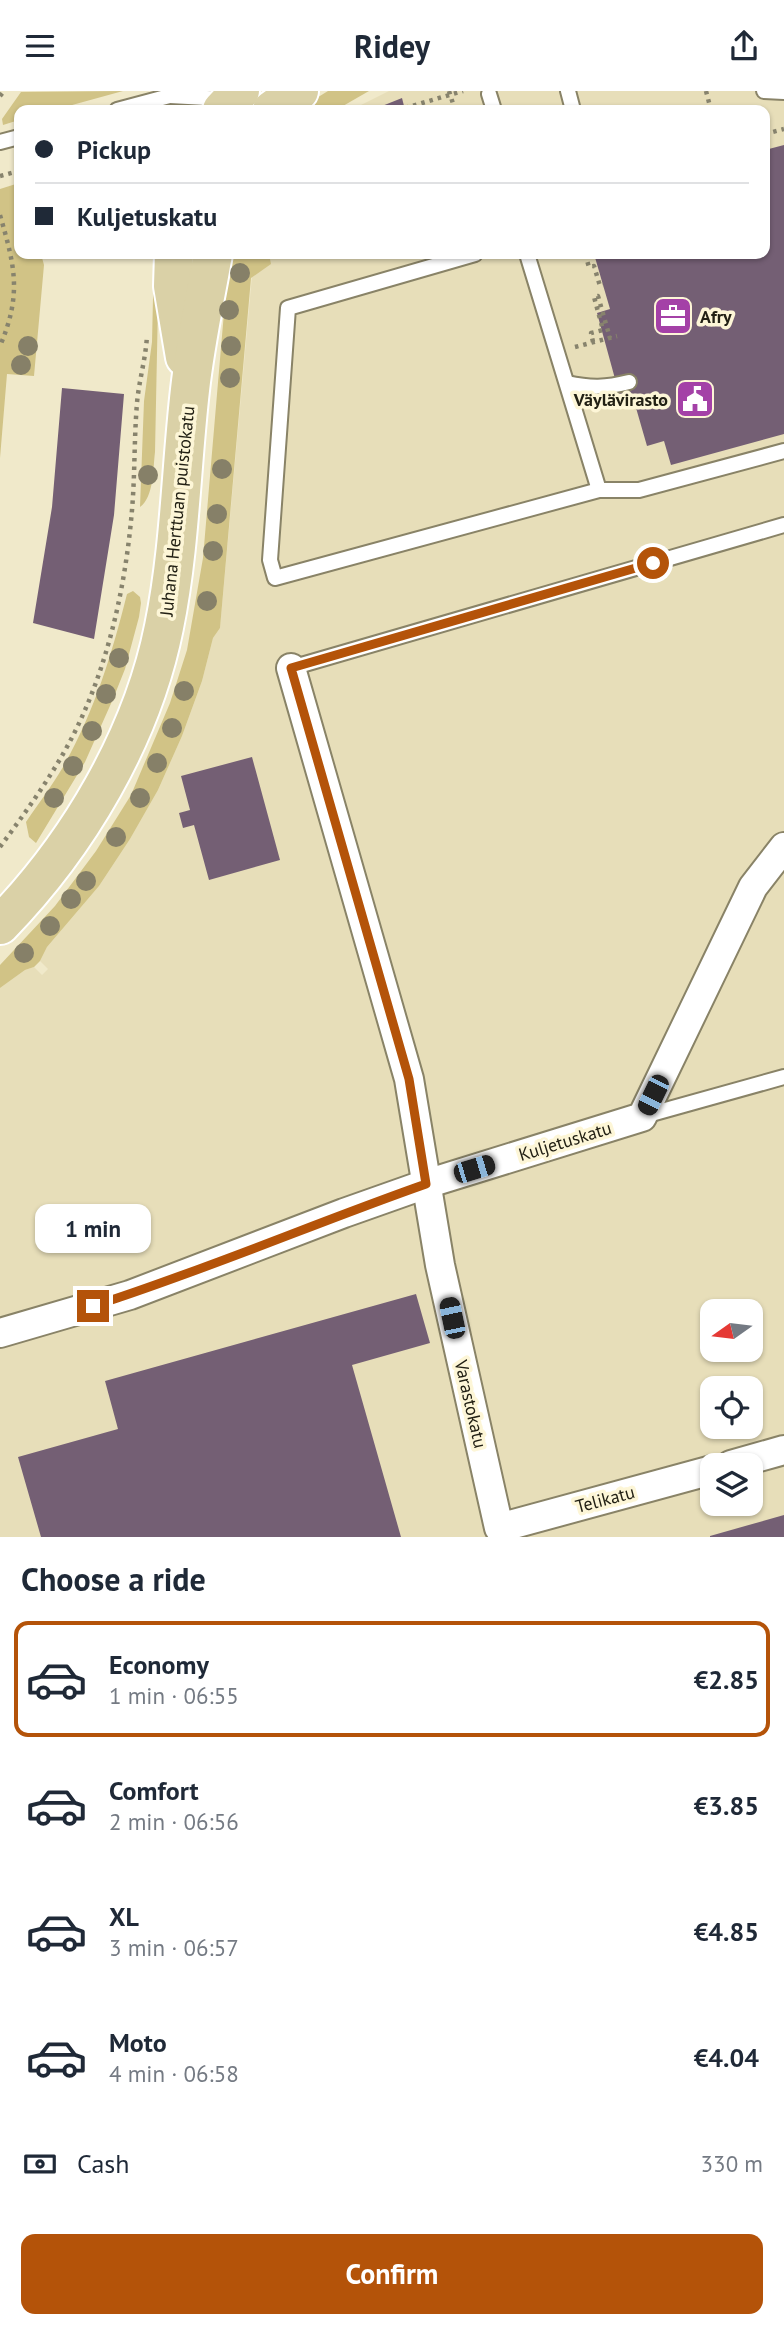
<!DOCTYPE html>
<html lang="en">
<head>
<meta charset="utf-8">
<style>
  :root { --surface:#fff; --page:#f2f2f3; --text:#1f2937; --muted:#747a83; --line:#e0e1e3; --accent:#b45309 }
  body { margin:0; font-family:"PT Sans",sans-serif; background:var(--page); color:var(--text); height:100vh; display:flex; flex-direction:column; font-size:26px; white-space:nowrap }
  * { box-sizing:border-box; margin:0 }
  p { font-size:23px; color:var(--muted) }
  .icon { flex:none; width:38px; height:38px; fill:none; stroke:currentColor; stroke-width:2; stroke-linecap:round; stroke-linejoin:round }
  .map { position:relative; height:1446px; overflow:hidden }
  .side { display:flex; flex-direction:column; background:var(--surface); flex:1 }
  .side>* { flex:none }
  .top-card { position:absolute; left:14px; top:14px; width:756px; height:154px; border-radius:14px; box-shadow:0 2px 5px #0004; display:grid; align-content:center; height:154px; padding:0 21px; background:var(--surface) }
  .needle { width:46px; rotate:256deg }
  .buttons { position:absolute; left:700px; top:1208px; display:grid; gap:14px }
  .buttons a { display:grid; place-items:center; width:63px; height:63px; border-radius:14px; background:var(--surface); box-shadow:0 2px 5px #0004; font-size:35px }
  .end { position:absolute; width:32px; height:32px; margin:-16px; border:9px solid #b45309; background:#fff; box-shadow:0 0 0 4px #fff }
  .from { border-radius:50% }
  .bubble { position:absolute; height:49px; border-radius:14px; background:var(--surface); box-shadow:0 2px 5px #0004; font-size:23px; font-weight:700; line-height:49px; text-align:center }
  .car { position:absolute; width:21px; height:42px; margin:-21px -10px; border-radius:9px; box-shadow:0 0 5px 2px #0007; background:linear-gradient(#222 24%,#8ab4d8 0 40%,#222 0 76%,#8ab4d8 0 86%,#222 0) }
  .top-card b { display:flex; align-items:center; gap:24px; height:66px; font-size:26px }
  .top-card b+b { border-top:2px solid var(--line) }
  .top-card i { width:18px; height:18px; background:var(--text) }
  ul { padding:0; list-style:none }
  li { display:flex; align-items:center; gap:21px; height:116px; margin:0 14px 10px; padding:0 7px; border:4px solid transparent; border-radius:14px }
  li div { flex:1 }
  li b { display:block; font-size:26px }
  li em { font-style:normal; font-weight:700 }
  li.on { border-color:var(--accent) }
  li>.icon { width:63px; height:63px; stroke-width:1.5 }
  h2 { padding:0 21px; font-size:32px; line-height:84px }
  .pay { display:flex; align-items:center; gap:18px; height:77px; padding:0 21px; font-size:26px }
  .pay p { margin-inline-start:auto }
  .button { display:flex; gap:14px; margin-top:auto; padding:14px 21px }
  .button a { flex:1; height:80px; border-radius:14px; background:var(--accent); color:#fff; font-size:28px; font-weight:700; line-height:80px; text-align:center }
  header { display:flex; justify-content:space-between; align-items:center; height:91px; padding:0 21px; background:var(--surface); font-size:32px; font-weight:700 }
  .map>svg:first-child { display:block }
  .built { fill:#e7deb9; fill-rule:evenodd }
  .green { fill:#d1c386 }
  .building { fill:#745f74 }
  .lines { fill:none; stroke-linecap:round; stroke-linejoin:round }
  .lane-casing { stroke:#898367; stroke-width:18 }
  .street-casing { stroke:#898367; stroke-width:32 }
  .primary-casing { stroke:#fff; stroke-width:42 }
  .path { stroke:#87836d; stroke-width:4.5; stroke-dasharray:3.5 5; stroke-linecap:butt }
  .lane { stroke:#fff; stroke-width:14 }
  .street { stroke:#fff; stroke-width:28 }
  .primary { stroke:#dad1a7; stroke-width:38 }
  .tree { fill:#868068 }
  .route { stroke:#b45309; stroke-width:9 }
  .labels { text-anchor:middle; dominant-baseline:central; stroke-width:7; stroke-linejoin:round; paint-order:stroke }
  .poi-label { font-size:18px; font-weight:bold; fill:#222014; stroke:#fdf6d7; text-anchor:start }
  .street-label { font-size:18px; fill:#222014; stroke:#fdf6d7 }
</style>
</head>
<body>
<header><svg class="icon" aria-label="menu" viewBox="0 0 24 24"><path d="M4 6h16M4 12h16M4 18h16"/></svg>Ridey<svg class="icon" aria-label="share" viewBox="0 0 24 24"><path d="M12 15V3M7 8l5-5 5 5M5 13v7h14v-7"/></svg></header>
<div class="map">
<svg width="784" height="1446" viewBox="0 0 784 1446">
  <rect width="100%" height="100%" fill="#f0e9ca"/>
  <path class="built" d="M389,0h395v1446h-784v-549l25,-18 9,-3 8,8 6,-6 -8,-8 7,-14 52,-61 31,-47 28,-49 24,-54 20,-55 11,-43 7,-10 34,-374h511v-144h-414zM712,1220h39v38h-39zM712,1297h39v38h-39zM712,1374h39v38h-39z"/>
  <g class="green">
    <path d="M123,0l-69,19h-35v10l-16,5 -1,-6 19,-27z"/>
    <path d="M328,0h41l-33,19h-39z"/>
    <path d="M19,92v71h22l3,11 -10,111 -27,-2 -7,84v-269z"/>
    <path d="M154,163h5l-4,198c-2,16 -1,45 -15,55l4,-106 8,-59z"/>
    <path d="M229,163h40l2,10 -20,14 -31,350 -7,10 -11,43 -20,55 -24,54 -28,49 -31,47 -52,61 -7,14 -6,6 -9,3 -25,18v-23l55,-59 41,-55 35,-56 39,-92 17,-53 16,-92z"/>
    <path d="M133,500l7,6 1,6 -2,14 -14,52 -12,30 -28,63 -49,81 -7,-6 -3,-15c12,-18 26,-36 37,-55 31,-54 49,-113 64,-173z"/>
  </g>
  <g class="building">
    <path d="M402,7l3,12h-32l4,-2z"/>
    <path d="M784,54v289l-113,31 -7,-24 -17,5 -15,-52 -12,3 -23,-84 13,-4 -16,-55h171v-104z"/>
    <path d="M62,297l62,6 -10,121 -20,124 -61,-16 19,-116z"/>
    <path d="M252,666l28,103 -71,20 -15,-55 -11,3 -4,-15 11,-3 -9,-34z"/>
    <path d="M416,1203l14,49 -78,22 49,172h-360l-23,-80 100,-28 -13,-48z"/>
    <path d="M784,1424v22h-74v-1z"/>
  </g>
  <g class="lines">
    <defs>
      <g id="lane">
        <path d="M568,0l5,19"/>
        <path d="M764,0l20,1"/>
        <path d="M489,3l5,16"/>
        <path d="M170,5l55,3"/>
        <path d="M117,19l60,-16"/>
        <path d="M0,51l19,-5"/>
        <path d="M475,163l-187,54 -18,252 5,18 324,-88"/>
        <path d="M527,163l72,236h40l145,-39"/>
        <path d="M567,292c23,5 39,5 62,-1"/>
        <path d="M291,577l493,-143"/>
        <path d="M644,1025l140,-39"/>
      </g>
      <g id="street">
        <path d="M291,577l118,411 31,186 59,263 213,-58"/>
        <path d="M0,1242l130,-38 214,-82 82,-29 216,-67 111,-230 31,-40"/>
        <path d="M731,1374l53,-15"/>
      </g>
      <g id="primary">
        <path d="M222,19l18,-19"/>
        <path d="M272,19l27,-19"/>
        <path d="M174,163l-1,32 12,71"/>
        <path d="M0,834c78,-80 142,-188 164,-298 16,-78 17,-159 26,-237 5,-46 15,-91 23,-136"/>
      </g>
    </defs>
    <use href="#lane" class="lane-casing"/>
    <use href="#street" class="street-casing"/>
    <use href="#primary" class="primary-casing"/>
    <g class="path">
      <path d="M449,0l6,19"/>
      <path d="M706,0l5,19"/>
      <path d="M0,5l4,-5"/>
      <path d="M405,17l58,-17"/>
      <path d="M765,43l19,-5"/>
      <path d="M0,85l19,-5"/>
      <path d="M0,124c15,52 22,79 0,131"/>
      <path d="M585,163l4,13 5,-1 6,20 3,-1"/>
      <path d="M593,251l-2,-9 12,-3 -9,-33 4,-1 12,42"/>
      <path d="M575,256l42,-11"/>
      <path d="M0,756c22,-30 44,-60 63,-93 42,-73 62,-161 69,-244 3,-35 2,-71 5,-107 2,-23 9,-45 10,-68"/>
    </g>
    <use href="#lane" class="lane"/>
    <use href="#street" class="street"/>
    <use href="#primary" class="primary"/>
  </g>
  <g class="tree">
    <circle cx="240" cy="182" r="10"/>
    <circle cx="229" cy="219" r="10"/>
    <circle cx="28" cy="255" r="10"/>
    <circle cx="231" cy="255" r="10"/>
    <circle cx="21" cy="274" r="10"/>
    <circle cx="230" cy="287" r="10"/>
    <circle cx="222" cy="378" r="10"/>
    <circle cx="148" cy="384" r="10"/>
    <circle cx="217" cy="423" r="10"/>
    <circle cx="213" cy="460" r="10"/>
    <circle cx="207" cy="510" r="10"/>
    <circle cx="119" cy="567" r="10"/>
    <circle cx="184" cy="600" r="10"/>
    <circle cx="106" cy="603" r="10"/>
    <circle cx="172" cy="637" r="10"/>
    <circle cx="92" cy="640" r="10"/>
    <circle cx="157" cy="672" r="10"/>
    <circle cx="73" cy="675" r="10"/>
    <circle cx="54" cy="707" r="10"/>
    <circle cx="140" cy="707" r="10"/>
    <circle cx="116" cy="746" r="10"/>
    <circle cx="86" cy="790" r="10"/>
    <circle cx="71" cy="808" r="10"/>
    <circle cx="50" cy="835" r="10"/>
    <circle cx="24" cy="862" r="10"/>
  </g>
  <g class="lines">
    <path class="route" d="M93,1215c113,-36 222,-83 333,-122l-17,-105 -118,-411 362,-105"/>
  </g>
  <defs>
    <symbol id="office-square" viewBox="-11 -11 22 22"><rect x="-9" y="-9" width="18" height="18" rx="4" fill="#a441a7" stroke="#fdf6d7"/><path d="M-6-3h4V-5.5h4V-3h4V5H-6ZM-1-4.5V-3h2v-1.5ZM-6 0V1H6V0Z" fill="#fff"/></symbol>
    <symbol id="civic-square" viewBox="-11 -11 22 22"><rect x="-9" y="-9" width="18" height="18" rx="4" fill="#a441a7" stroke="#fdf6d7"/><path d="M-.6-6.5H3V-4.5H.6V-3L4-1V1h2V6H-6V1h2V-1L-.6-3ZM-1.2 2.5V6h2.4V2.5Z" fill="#fff"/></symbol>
  </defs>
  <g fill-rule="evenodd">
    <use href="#office-square" x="651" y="203" width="44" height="44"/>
    <use href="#civic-square" x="673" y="286" width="44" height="44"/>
  </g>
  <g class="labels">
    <g class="poi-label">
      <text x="700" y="225">Afry</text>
      <text x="668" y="308" text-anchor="end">Väylävirasto</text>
    </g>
    <g class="street-label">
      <text transform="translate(177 420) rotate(-84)">Juhana Herttuan puistokatu</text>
      <text transform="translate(565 1050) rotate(-17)">Kuljetuskatu</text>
      <text transform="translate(471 1313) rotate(77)">Varastokatu</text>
      <text transform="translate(605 1408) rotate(-15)">Telikatu</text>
    </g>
  </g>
</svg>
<div class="buttons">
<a><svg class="needle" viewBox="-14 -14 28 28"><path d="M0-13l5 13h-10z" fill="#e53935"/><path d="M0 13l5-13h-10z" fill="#747a83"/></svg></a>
<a><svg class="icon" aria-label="locate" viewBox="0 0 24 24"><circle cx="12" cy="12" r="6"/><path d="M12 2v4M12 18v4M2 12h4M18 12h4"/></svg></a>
<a><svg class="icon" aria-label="layers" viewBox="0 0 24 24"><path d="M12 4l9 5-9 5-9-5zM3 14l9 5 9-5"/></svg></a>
</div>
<i class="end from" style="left:653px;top:472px"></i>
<i class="end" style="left:93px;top:1215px"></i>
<div class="bubble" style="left:35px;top:1113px;width:116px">1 min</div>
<i class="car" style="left:653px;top:1004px;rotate:206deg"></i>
<i class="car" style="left:474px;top:1078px;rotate:73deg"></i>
<i class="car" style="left:452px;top:1227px;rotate:348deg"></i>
<div class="top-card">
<b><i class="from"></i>Pickup</b>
<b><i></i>Kuljetuskatu</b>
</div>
</div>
<section class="side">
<h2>Choose a ride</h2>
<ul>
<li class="on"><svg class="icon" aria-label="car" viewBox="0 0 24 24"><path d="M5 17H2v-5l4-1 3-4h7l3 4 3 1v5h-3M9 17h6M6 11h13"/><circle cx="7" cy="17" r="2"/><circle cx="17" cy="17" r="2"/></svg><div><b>Economy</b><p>1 min · 06:55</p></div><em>€2.85</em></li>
<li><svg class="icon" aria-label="car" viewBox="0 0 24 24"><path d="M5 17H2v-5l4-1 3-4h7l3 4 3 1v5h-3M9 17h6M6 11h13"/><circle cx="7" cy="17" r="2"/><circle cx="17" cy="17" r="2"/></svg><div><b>Comfort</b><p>2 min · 06:56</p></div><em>€3.85</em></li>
<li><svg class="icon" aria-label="car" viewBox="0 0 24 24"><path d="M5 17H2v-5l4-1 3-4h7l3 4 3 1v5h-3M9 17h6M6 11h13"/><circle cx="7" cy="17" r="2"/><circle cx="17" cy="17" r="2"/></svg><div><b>XL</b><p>3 min · 06:57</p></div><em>€4.85</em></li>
<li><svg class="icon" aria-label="car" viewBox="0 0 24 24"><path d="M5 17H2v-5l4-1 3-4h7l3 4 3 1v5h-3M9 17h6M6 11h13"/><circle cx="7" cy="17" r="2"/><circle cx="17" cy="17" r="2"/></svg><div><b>Moto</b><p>4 min · 06:58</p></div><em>€4.04</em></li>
</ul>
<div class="pay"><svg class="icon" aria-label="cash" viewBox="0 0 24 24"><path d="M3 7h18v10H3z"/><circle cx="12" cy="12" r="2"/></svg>Cash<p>330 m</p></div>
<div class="button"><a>Confirm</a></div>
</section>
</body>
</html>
